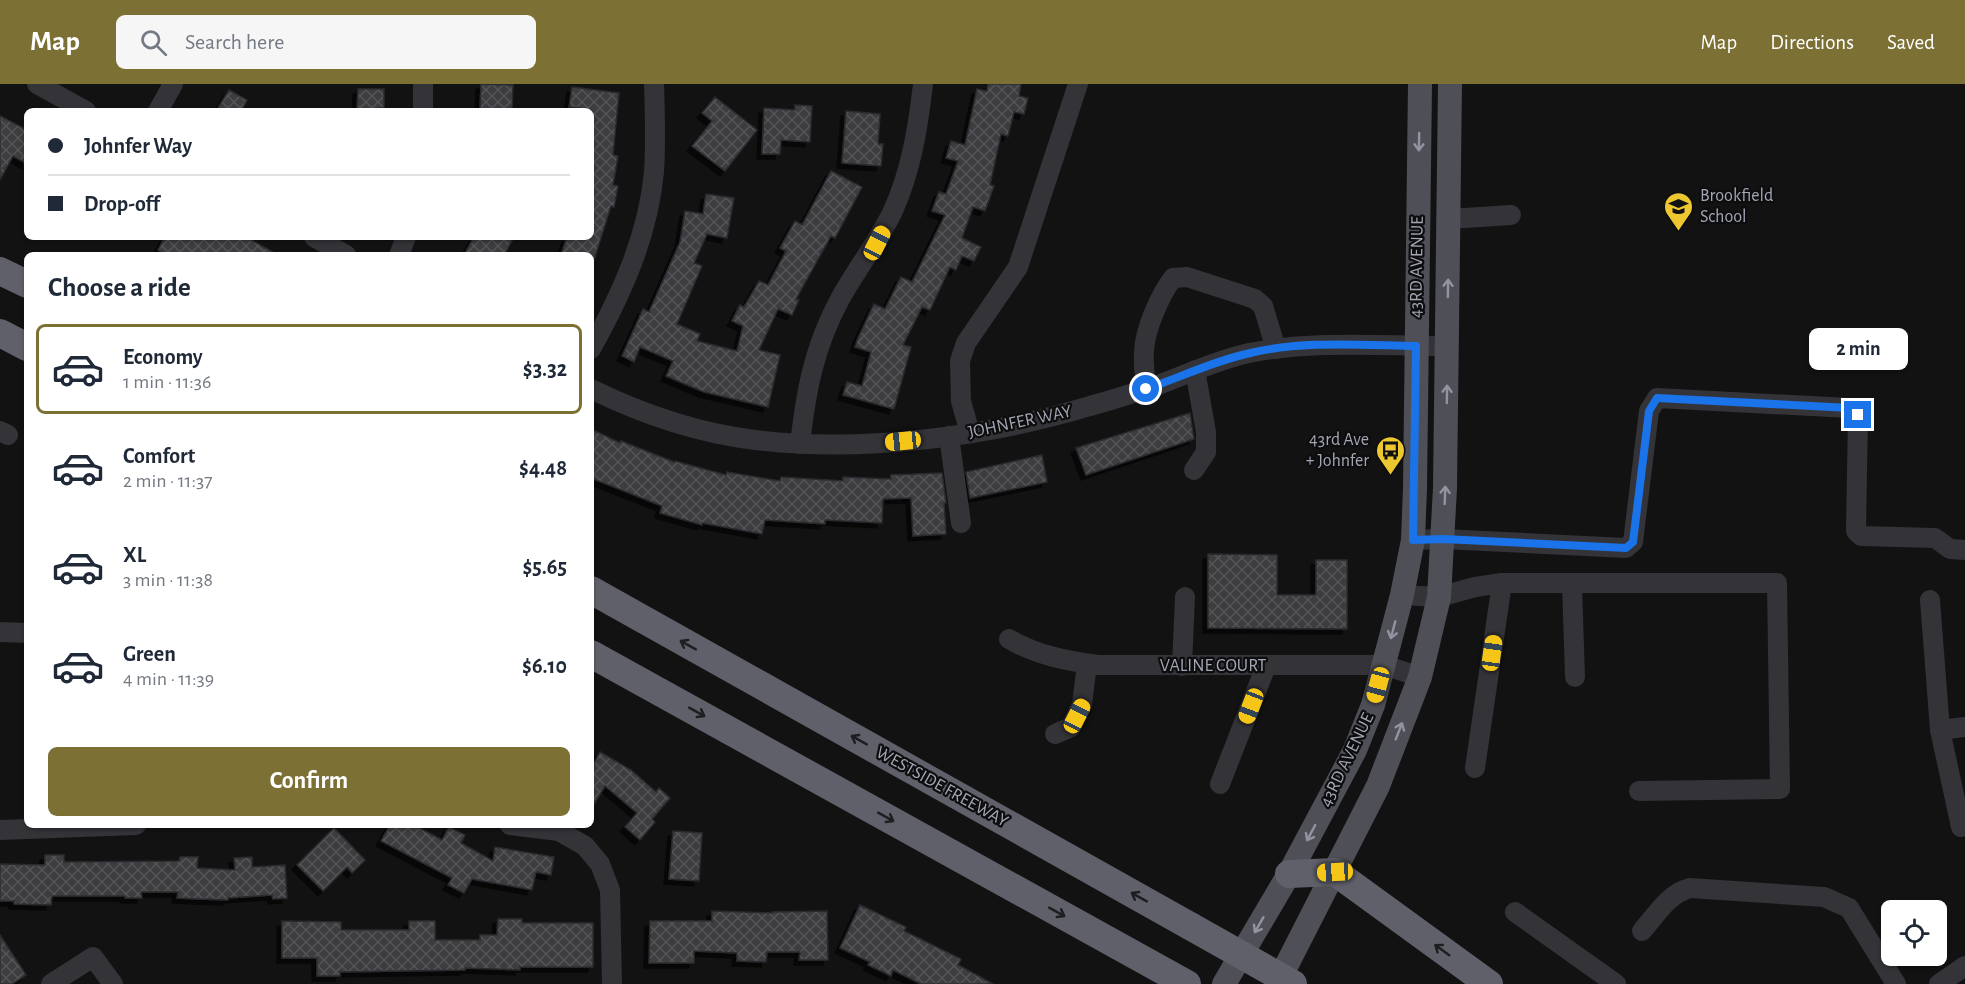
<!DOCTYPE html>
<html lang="en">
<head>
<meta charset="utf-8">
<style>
  :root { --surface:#fff; --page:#f6f6f7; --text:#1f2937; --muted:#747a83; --line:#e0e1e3; --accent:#7c7034 }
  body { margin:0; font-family:"Alegreya Sans",sans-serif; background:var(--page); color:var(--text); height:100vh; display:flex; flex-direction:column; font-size:22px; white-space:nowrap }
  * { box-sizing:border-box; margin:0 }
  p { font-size:20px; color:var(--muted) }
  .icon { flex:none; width:33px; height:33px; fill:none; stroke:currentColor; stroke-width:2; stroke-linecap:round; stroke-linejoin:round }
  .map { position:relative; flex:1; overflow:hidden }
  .details { position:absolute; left:24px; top:168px; width:570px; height:576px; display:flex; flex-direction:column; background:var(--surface); border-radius:9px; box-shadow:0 2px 4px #0004 }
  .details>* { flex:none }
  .hud { position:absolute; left:24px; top:24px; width:570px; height:132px; border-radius:9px; box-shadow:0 2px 4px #0004; display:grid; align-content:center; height:132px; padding:0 24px; background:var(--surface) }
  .fabs { position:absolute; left:1881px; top:816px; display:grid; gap:12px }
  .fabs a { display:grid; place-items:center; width:66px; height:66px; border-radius:9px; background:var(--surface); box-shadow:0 2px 4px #0004; font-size:30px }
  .end { position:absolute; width:27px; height:27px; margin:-14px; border:8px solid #1a73e8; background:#fff; box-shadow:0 0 0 3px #fff }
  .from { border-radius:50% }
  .bubble { position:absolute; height:42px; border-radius:9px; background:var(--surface); box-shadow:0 2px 4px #0004; font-size:20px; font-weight:700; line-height:42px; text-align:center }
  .car { position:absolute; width:18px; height:36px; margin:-18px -9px; border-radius:8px; box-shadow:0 0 4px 2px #0007; background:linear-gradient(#f5c518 24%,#345 0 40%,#f5c518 0 76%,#345 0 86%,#f5c518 0) }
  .hud b { display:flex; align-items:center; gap:21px; height:57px; font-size:22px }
  .hud b+b { border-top:2px solid var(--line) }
  .hud i { width:15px; height:15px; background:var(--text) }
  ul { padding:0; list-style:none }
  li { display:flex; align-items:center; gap:18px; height:90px; margin:0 12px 9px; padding:0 12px; border:3px solid transparent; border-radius:9px }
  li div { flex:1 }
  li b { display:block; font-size:22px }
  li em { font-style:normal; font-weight:700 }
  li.on { border-color:var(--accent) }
  li>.icon { width:54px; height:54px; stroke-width:1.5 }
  h2 { padding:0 24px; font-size:27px; line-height:72px }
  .cta { display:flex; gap:12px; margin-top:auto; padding:12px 24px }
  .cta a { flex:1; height:69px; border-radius:9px; background:var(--accent); color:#fff; font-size:24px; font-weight:700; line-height:69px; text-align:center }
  header { display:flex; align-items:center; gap:36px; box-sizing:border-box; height:84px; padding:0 30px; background:var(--accent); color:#fff }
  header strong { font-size:28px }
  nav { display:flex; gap:33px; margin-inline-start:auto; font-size:21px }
  .search { width:420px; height:54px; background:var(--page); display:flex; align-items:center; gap:15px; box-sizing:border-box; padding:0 21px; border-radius:9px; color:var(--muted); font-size:22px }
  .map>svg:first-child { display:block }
  .building { fill:url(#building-cross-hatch); stroke:#2c2c2f; stroke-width:1.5; filter:url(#shadow) }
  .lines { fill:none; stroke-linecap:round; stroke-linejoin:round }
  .minor { stroke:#333338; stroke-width:20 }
  .major { stroke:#4f5057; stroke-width:24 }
  .highway { stroke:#5f6069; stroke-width:28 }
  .highway-bridge { stroke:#5f6069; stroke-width:28 }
  .oneway { stroke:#9295a1 }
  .oneway2 { stroke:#1d1e20 }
  .route { stroke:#1a73e8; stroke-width:8 }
  .labels { text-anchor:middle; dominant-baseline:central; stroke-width:4.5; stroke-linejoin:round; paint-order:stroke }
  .poi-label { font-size:18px; fill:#a3a6b4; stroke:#0d0d0e; text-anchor:start }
  .street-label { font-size:18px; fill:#a3a6b4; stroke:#0d0d0e }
</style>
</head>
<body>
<header>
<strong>Map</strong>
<div class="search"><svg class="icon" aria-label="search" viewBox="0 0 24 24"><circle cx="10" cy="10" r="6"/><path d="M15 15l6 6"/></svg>Search here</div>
<nav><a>Map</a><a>Directions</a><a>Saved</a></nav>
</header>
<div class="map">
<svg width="1965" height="900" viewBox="0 0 1965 900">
  <defs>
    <pattern id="building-cross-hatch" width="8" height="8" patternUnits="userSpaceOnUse" patternTransform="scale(1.5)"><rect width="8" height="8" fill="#3c3c40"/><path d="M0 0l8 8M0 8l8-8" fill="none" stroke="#555559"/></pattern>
    <filter id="shadow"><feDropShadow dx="-5" dy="5" stdDeviation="0" flood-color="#0009"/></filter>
  </defs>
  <rect width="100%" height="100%" fill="#121213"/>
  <g class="building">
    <path d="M481,0l32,1 -1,26h-32z"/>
    <path d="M988,0h33l-2,12 9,2 -4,16 -10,-2 -6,24 -7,-2 -11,51 4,1 -9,25 -12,-4 -11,31 19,9 -7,14 -12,-5 -6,14 -6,-3 -20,43 -8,-3 -19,38 8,2 -17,62 -51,-14 4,-13 15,4 9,-34 -16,-5 3,-9 16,-34 11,5 16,-32 11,5 33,-67 -13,-4 7,-19 7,2 12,-33 -12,-3 5,-17 14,4 12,-56 10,2z"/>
    <path d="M572,3l47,6 -6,62 5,1 -5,29 5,1 -4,21 -3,-1 -17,54h-3v-5h-30l6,-18h24v-126h-13l1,-3 -10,-1z"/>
    <path d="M358,5h26v19h-5v3h-22z"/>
    <path d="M229,6l18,10 -6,11h-25z"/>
    <path d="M715,13l42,33 -32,41 -33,-25 20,-25 -10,-8z"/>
    <path d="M795,21l17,1 -2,36 -29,-2 -1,14h-18l2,-46 31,2z"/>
    <path d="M846,27l34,3 -2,30h5l-2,22 -39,-3z"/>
    <path d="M0,32l27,14v34l-14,-8 -13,24z"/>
    <path d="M831,87l31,16 -27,51 -4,-2 -35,63 3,1 -7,15 -14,-6 -19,41 21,5 -12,52 -64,-15 -38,-16 7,-15 -33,-14 -6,15 -12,-6 21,-47 6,3 31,-70 5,-31 18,3 3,-20 28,4 -7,40 -20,-4 -13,29 8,3 -25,58 23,10 -3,7 40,10 6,-25 -11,-5 8,-16 4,2 15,-26 9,4 18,-34 -6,-3 15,-27 7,4z"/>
    <path d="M165,153h81l32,18h-112l-8,-5z"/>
    <path d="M474,153h40l-10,18h-40z"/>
    <path d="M1190,329l4,26 -108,36 -10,-27z"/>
    <path d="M591,345l29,14 1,-2 53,21 1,-1 51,14 1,-3 53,9 1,-4 62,4v-4l48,2v-4l51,-2 4,30h-2l2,31 -33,2 -2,-38 -28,1 -1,24 -57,-3v4l-60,-4 -3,14 -60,-11v2l-42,-12 2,-7 -71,-28z"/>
    <path d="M1042,371l5,27 -77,16 -4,-26z"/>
    <path d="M1208,470l69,1v40h39v-35h31v69l-139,-1z"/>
    <path d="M600,668l31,18 25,22 3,-4 11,10 -18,21 3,3 -15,18 -15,-13 12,-14 -32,-27 -14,23v-40z"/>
    <path d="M390,741h24l28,15 7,-13 16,8 -4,8 32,18 2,-14 59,10 -3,18 -15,-3 -4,18 -60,-11 -8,14 -16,-8 4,-7 -71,-37z"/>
    <path d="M334,744l31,32 -13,13 -5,-6 -24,24 -26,-26z"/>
    <path d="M673,747l29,2 -3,48 -30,-2z"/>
    <path d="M45,771h19v7l115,-1 1,-4h18l-1,11 38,2 -1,-12 18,-1v10l33,-2 2,33 -14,1 -1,-4 -44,3v2l-31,-1 -20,-1 1,-6h-37l1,6h-17v-2h-73l-1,9 -37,-1v-3h-14v-37l45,1z"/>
    <path d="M860,821l46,22 -2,4 57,28 -3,6 35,19h-72l-28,-14 -2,6 -23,-11 2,-3 -30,-14z"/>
    <path d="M712,827l60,2v-1l55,-1 1,49h-29l1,-8h-33l-1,10 -29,-1v-8l-43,-2v12h-45l1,-42h62z"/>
    <path d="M498,835h24v4h71v44h-73v3l-55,-2v2l-125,2v4h-23v-18h-35v-37l59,1v8h68v-9h26v19h45v-5h17z"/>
    <path d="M0,851l26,40 -14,9h-12z"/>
  </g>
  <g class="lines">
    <g class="minor">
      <path d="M37,0l49,27"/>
      <path d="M158,27l15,-27"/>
      <path d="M423,27v-27"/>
      <path d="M1449,135l62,-4"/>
      <path d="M314,153l32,18"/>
      <path d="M399,171l7,-18"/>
      <path d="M591,265c31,-56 57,-113 63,-177 2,-30 1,-59 0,-88"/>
      <path d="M591,305c51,25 107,44 164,51 106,13 232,-3 335,-34 22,-6 44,-13 65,-20 31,-11 61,-26 94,-33 66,-13 132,-7 199,-7"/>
      <path d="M1146,305c-1,-12 -3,-26 -2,-38 1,-22 16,-56 29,-73l14,-1 68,22 8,7 13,43"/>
      <path d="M0,347l8,4"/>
      <path d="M970,349l-9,-32 -1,-40 6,-18 52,-76 60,-183"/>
      <path d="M949,352l12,87"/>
      <path d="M800,360c6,-53 14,-97 40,-145 16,-29 37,-56 52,-86 19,-41 26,-85 31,-129"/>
      <path d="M1194,386l12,-18v-20l-11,-62"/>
      <path d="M1413,456l30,-1 183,9 7,-6 16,-131 8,-13 192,10 9,7 -2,116 5,5 74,2 15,11 15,1"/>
      <path d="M1572,500l3,93"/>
      <path d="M1402,511l37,2 36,-10 27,-4h275l3,206 -141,2"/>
      <path d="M1930,516l10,130 21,97"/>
      <path d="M0,548l27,1"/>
      <path d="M1009,555c27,16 58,22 89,26h286l36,12"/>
      <path d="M1182,582l3,-69"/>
      <path d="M1940,646l25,-3"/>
      <path d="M1055,650l16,-7 11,-23 5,-40"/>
      <path d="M1475,684l27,-185"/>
      <path d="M1220,700l46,-118"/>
      <path d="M510,741l49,6 26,15 15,18 10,26 2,94"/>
      <path d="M0,746l136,-5"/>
      <path d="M1515,828l101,72"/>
      <path d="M1642,847c15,-17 26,-37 48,-43l134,9 25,11 47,76"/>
      <path d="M51,900l42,-27 20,27"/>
      <path d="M1939,900l26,-18"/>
    </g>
    <g class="major">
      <path d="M1224,900l65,-110 66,-124 18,-45 29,-110 11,-55 2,-52 5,-404"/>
      <path d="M1277,900l101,-198 42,-109 19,-80 6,-109 5,-404"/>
    </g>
    <g class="highway">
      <path d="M0,187l27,13"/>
      <path d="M0,249l27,14"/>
      <path d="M591,506l599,336"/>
      <path d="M591,570l596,330"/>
      <path d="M1289,790l46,-2 154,112"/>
    </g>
    <path class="highway-bridge" d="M1190,842l103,58"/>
  </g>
  <defs><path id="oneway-shaft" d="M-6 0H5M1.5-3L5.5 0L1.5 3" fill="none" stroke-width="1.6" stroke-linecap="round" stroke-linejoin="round" transform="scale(1.5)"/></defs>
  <g class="oneway">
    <use href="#oneway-shaft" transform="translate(1419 58) rotate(91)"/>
    <use href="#oneway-shaft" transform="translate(1448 204) rotate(-89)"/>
    <use href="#oneway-shaft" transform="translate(1447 310) rotate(-89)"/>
    <use href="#oneway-shaft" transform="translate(1445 411) rotate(-88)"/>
    <use href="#oneway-shaft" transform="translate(1393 546) rotate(105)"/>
    <use href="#oneway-shaft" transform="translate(1399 647) rotate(-69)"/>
    <use href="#oneway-shaft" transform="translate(1311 749) rotate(118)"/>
    <use href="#oneway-shaft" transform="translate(1259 841) rotate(120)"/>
  </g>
  <g class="oneway2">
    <use href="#oneway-shaft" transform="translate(688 561) rotate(-151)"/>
    <use href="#oneway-shaft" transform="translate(697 628) rotate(29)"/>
    <use href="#oneway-shaft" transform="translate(859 656) rotate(-151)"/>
    <use href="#oneway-shaft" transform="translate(886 733) rotate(29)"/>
    <use href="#oneway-shaft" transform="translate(1139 813) rotate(-151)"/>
    <use href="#oneway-shaft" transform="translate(1057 828) rotate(29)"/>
    <use href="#oneway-shaft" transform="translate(1442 866) rotate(-144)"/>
  </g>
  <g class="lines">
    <path class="route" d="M1146,305c33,-11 65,-27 100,-35 55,-14 113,-9 170,-8l-3,194 30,-1 183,9 7,-6 16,-131 8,-13 193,10 8,7"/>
  </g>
  <defs>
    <symbol id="school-pin" viewBox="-11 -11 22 30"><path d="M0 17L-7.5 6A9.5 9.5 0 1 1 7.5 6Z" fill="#edc730" stroke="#0d0d0e"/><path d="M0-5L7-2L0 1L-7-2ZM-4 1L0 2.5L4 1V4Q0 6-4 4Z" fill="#111"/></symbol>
    <symbol id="bus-pin" viewBox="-11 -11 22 30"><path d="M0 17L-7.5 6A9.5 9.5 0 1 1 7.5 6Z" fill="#edc730" stroke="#0d0d0e"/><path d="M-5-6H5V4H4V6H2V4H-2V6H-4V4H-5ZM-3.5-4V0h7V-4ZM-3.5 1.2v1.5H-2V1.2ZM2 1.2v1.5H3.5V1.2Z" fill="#111"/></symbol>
  </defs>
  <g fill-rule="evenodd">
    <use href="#school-pin" x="1662" y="106" width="33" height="45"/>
    <use href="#bus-pin" x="1374" y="350" width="33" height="45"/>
  </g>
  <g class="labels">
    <g class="poi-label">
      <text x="1700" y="112">Brookfield<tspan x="1700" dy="21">School</tspan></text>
      <text x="1369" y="356" text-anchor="end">43rd Ave<tspan x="1369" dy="21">+ Johnfer</tspan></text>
    </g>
    <g class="street-label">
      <text transform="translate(1417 183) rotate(-89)">43RD AVENUE</text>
      <text transform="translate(1020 338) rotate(-12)">JOHNFER WAY</text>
      <text x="1213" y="582">VALINE COURT</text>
      <text transform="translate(1347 676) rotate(-64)">43RD AVENUE</text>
      <text transform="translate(942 703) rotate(29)">WESTSIDE FREEWAY</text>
    </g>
  </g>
</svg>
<div class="fabs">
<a><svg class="icon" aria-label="locate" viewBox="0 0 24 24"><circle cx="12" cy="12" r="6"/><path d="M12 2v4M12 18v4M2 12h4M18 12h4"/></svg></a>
</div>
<i class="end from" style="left:1146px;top:305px"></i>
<i class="end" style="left:1858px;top:331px"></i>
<div class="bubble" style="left:1809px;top:244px;width:99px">2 min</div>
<i class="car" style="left:877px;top:159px;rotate:27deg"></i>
<i class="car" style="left:903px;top:357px;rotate:264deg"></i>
<i class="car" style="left:1492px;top:569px;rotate:8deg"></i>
<i class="car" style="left:1378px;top:601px;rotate:195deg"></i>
<i class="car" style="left:1251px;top:622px;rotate:201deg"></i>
<i class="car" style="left:1077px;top:632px;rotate:27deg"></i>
<i class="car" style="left:1335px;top:788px;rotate:267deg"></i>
<div class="hud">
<b><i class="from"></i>Johnfer Way</b>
<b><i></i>Drop-off</b>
</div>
<section class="details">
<h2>Choose a ride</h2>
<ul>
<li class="on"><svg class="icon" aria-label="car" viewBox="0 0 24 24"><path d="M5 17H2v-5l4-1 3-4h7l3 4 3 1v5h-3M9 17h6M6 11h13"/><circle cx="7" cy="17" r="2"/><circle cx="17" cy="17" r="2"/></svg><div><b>Economy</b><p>1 min · 11:36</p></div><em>$3.32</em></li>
<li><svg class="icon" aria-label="car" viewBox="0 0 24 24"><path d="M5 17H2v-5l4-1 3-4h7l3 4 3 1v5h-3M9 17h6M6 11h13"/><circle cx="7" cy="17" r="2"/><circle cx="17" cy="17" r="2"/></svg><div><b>Comfort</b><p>2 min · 11:37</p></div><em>$4.48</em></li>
<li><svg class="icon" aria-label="car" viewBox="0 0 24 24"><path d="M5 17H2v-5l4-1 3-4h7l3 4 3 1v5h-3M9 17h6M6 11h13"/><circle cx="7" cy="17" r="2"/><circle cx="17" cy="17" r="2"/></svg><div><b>XL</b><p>3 min · 11:38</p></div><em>$5.65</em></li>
<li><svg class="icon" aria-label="car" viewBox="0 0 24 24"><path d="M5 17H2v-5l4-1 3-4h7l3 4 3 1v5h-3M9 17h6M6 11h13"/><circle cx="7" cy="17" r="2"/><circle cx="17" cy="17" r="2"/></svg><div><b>Green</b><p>4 min · 11:39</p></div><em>$6.10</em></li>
</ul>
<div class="cta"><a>Confirm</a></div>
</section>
</div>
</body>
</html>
